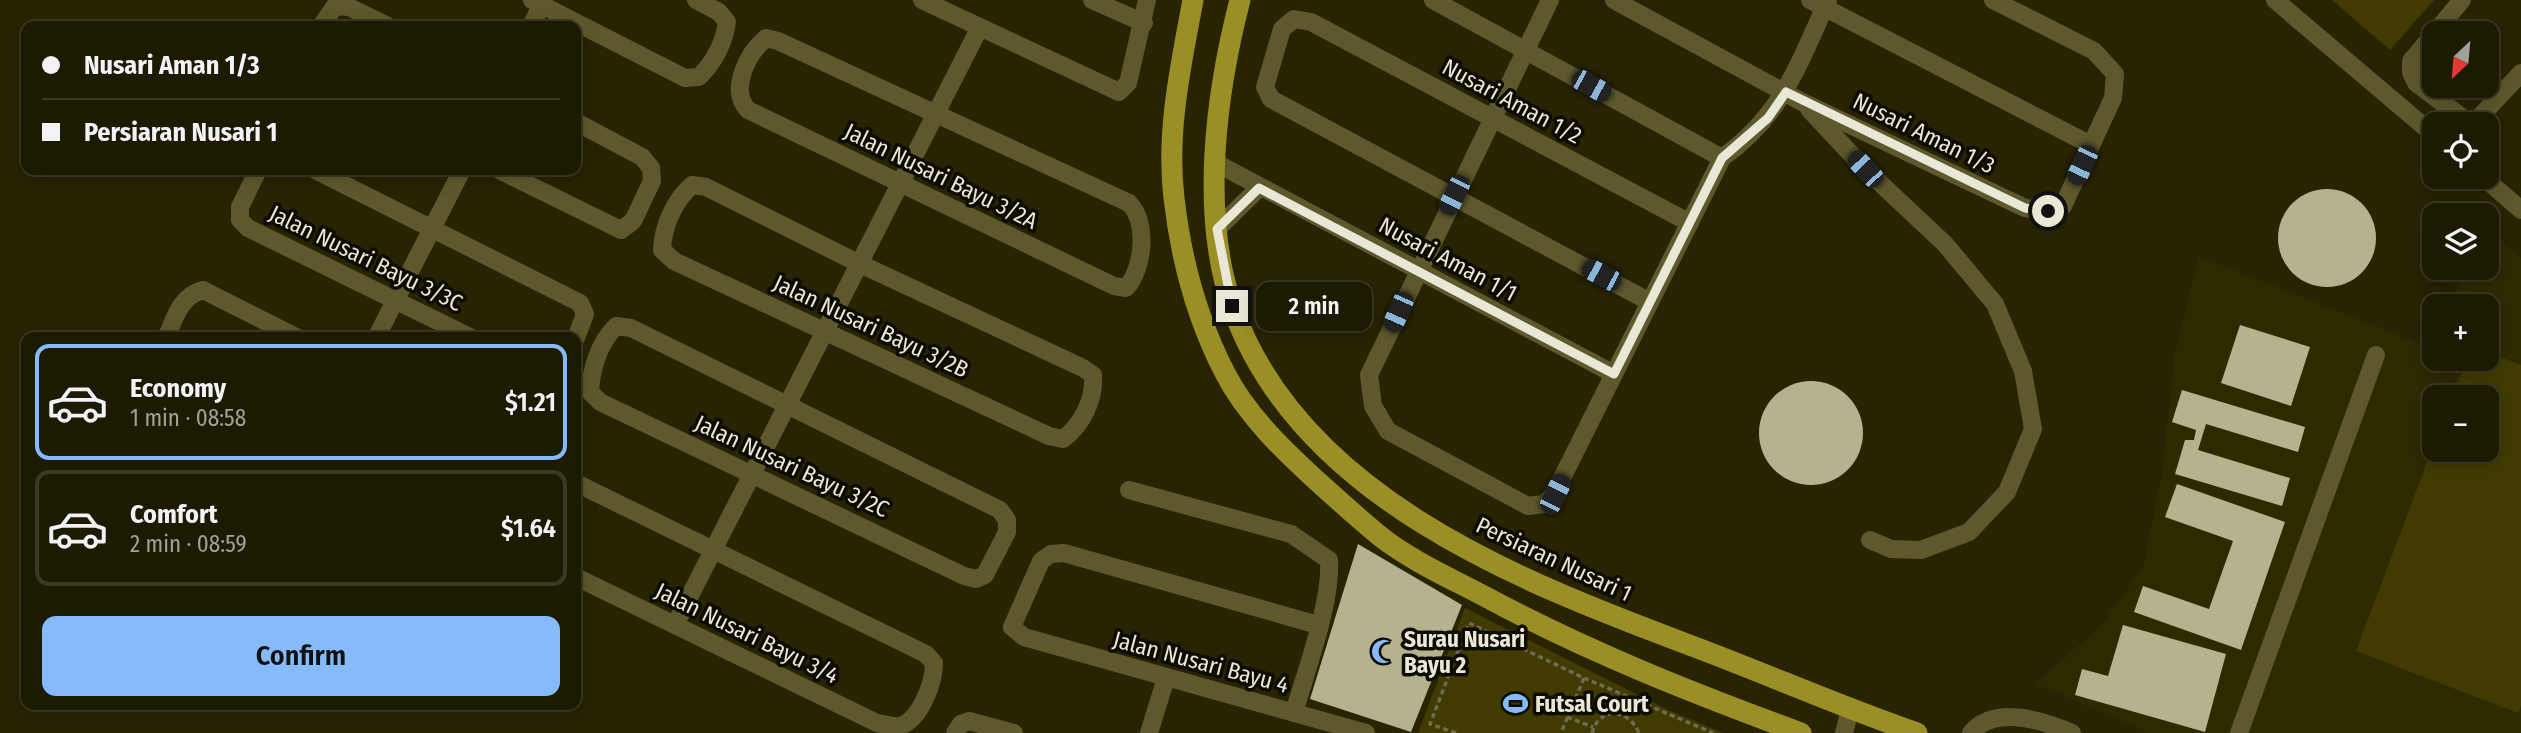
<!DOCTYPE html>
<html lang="en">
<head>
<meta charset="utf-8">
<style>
  :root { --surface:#1d1a02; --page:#2a2711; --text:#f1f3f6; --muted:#a0a199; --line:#3b3824; --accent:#85bbfb }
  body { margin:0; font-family:"Fira Sans Condensed",sans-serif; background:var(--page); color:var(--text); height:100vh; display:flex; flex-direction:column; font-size:26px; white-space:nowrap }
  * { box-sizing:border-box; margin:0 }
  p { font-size:23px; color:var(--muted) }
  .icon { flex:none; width:38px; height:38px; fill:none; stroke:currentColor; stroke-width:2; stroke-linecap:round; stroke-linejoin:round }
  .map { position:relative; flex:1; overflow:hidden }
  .drawer { position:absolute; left:21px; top:332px; width:560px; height:378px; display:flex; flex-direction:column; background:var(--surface); border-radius:14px; box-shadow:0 4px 18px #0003,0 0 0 2px var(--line) }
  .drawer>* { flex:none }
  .banner { position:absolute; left:21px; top:21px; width:560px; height:154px; border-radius:14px; box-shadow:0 4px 18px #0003,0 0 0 2px var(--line); display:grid; align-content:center; height:154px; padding:0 21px; background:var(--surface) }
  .needle { width:46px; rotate:206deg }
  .buttons { position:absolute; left:2422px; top:21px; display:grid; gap:14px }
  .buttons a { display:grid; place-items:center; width:77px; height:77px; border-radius:14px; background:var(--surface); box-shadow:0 4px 18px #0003,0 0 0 2px var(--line); font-size:35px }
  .end { position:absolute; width:32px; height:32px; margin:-16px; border:9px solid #e9e7d5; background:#111; box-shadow:0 0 0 4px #111 }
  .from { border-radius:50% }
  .bubble { position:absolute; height:49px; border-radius:14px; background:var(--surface); box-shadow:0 4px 18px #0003,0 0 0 2px var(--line); font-size:23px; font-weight:600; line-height:49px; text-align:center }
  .car { position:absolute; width:21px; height:42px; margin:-21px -10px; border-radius:9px; box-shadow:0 0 5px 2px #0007; background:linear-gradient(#222 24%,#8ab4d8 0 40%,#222 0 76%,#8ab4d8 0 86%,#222 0) }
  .banner b { display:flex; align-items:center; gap:24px; height:66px; font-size:26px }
  .banner b+b { border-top:2px solid var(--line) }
  .banner i { width:18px; height:18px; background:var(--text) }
  ul { padding:12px 0 0; list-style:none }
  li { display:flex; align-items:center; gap:21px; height:116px; margin:0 14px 10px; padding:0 7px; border:4px solid var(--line); border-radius:14px }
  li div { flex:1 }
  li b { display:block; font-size:26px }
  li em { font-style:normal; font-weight:600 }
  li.selected { border-color:var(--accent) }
  li>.icon { width:63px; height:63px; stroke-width:1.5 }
  .action { display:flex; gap:14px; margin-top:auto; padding:14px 21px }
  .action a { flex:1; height:80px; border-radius:14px; background:var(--accent); color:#111; font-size:28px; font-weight:600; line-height:80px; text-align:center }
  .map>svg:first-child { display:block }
  .built { fill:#2e2a00; fill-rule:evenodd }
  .green { fill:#413b02 }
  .building { fill:#b5b28e }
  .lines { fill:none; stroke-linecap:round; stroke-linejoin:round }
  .path { stroke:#6e6b50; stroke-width:3.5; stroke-dasharray:5 3.5; stroke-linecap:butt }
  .minor { stroke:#5e592c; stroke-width:18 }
  .major { stroke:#9a8f25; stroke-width:21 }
  .route { stroke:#e9e7d5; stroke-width:9 }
  .labels { text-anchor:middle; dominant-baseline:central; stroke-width:7; stroke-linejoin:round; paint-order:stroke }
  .street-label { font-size:23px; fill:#e9e7d5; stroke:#0e0c02 }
  .poi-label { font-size:23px; font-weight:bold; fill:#e9e7d5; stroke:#0e0c02; text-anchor:start }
</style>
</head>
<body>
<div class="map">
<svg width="2521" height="733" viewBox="0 0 2521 733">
  <rect width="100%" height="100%" fill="#272303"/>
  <path class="built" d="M2487,228l34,30v475h-372l-113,-49 69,-63 38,-55 19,-95 13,-117 24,-98 229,90 6,-11v24h53v-53h-39l19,-38h20zM2434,397h53v53h-53z"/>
  <g class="green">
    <path d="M2332,0h102l-44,50z"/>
    <path d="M2487,352l34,13v341l-3,7 -162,-62 78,-207v6h53v-53h-35l15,-38h20z"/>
    <path d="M1465,608l203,102 55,23h-305z"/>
  </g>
  <g class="building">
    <circle cx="2327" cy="238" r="49"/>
    <path d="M2240,325l70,22 -19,59 -70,-23z"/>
    <circle cx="1811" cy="433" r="52"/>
    <path d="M2182,390l123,37 -7,25 -92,-28 -8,26 92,28 -8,28 -107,-32 10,-34h9l2,-10 -24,-8z"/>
    <path d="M2177,484l108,38 -44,128 -107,-38 9,-26 66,23 24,-68 -68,-24z"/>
    <path d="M1358,544l104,61 -51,127 -101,-33z"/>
    <path d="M2123,625l103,29 -21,78 -130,-37 7,-26 26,7z"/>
  </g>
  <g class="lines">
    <g class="path">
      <path d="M1584,678l129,55"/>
      <path d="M1567,717l26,10"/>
      <path d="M1456,733l-26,-9 39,-101 115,55 -23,55"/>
      <path d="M1592,733c8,-28 37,-24 47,0"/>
    </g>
    <g class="minor">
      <path d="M532,0l153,78 14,-1c15,-15 25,-34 28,-55l-8,-10 -23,-12"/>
      <path d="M922,0l197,92 9,-9 19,-83"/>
      <path d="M1092,0l52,23"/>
      <path d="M1433,0l289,158"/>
      <path d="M1550,0l-181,375 4,31 15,25 140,75 16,-2 10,-10 168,-336c61,-44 76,-93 106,-158"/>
      <path d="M1614,0l188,102 223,106 23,3 15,-5 50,-108 2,-24 -21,-23 -101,-51"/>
      <path d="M1810,0l281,145"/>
      <path d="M2275,0l159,135"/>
      <path d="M2462,0l-51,61v11l5,11 55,41"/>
      <path d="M321,26l14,-20 14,1 39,19"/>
      <path d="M531,26l13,-26"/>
      <path d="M766,38l12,3 351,162c19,19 15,65 -3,85l-12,-2 -366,-176c-19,-20 -1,-56 18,-72z"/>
      <path d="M1809,109l56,60 80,75 50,60 28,67 10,58 -26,63 -38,40 -48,18 -30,-1 -21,-9"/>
      <path d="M2473,124l48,-51"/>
      <path d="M1216,163l398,211"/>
      <path d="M258,170l-18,37v13l8,8 224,110"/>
      <path d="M315,170l265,133 5,11 -9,24"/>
      <path d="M499,170l122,60 12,-9 19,-40 -1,-13 -9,-11 -66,-35"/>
      <path d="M2483,177l38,33"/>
      <path d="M692,185l14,2 152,76 225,105 10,7c2,24 -11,50 -30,64l-14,-3 -375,-175 -12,-11c1,-24 12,-49 30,-65z"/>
      <path d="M1217,229l42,-41"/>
      <path d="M1650,302l-379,-203 -6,-12 17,-58 12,-10 17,3 379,201"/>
      <path d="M616,326l15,2 369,182 7,10v12l-22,43 -9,4 -12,-3 -364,-174 -10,-10c1,-23 9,-49 26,-66z"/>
      <path d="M166,338c9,-20 14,-42 37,-48l95,48"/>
      <path d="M376,338l86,-168"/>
      <path d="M576,483l350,171 8,9c0,19 -13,56 -34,63 -6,1 -16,-2 -23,-3l-301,-146"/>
      <path d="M1129,490l162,44 38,26c3,41 -23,111 -35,153"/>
      <path d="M675,625l305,-598"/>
      <path d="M1318,625l-254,-72 -13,1 -10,7 -29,66 12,10 342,96"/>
      <path d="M955,733l6,-9 8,-3 45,12"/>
      <path d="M1149,733l17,-55"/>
      <path d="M1844,733l6,-23"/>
      <path d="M1971,733c24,-29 73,-12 101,0"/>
      <path d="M2239,733l137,-378"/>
    </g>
    <g class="major">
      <path d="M1193,0c-12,65 -27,131 -19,198 7,61 23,121 51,175 21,41 57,76 91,107 21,19 43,39 65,57 31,24 69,41 103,59 102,55 208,97 317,137"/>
      <path d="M1240,0c-24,93 -40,213 -8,306 66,190 287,275 460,340 75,28 149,61 225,87"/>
    </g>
  </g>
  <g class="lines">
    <path class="route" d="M1232,306l-15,-77 42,-41 355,186 108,-216 46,-40 18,-26 239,116 23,3"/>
  </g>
  <defs>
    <symbol id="mosque-bare" viewBox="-9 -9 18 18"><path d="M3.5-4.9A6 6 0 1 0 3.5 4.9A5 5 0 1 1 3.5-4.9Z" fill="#85bbfb" stroke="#0e0c02" stroke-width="2.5" paint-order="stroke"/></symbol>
    <symbol id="stadium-bare" viewBox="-9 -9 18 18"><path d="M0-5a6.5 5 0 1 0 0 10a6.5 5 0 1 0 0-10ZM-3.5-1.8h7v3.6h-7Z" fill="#85bbfb" stroke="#0e0c02" stroke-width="2.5" paint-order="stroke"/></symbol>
  </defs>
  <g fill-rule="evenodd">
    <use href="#mosque-bare" x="1366" y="634" width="35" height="35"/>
    <use href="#stadium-bare" x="1498" y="686" width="35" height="35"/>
  </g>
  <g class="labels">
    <g class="street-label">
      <text transform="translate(1512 101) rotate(28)">Nusari Aman 1/2</text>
      <text transform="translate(1924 133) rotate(26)">Nusari Aman 1/3</text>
      <text transform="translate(941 176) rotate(26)">Jalan Nusari Bayu 3/2A</text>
      <text transform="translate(366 258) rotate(26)">Jalan Nusari Bayu 3/3C</text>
      <text transform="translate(1448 259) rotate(28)">Nusari Aman 1/1</text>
      <text transform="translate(871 326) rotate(25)">Jalan Nusari Bayu 3/2B</text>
      <text transform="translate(792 466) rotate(25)">Jalan Nusari Bayu 3/2C</text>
      <text transform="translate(1554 559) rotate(25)">Persiaran Nusari 1</text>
      <text transform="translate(747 633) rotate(26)">Jalan Nusari Bayu 3/4</text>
      <text transform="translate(1201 662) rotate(15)">Jalan Nusari Bayu 4</text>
    </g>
    <g class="poi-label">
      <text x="1404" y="639">Surau Nusari<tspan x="1404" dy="26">Bayu 2</tspan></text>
      <text x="1535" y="704">Futsal Court</text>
    </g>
  </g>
</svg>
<div class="buttons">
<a><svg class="needle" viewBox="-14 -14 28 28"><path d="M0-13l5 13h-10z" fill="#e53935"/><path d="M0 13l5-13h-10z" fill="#a0a199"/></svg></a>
<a><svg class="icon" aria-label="locate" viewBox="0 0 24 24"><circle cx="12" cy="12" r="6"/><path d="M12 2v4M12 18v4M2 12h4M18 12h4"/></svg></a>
<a><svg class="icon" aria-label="layers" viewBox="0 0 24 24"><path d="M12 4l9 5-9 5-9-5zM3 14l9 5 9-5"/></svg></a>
<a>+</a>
<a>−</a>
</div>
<i class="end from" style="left:2048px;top:211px"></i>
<i class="end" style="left:1232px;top:306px"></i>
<div class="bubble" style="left:1256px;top:282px;width:116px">2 min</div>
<i class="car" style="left:1591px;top:86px;rotate:119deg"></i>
<i class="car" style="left:2082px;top:165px;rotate:205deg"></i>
<i class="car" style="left:1865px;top:169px;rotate:317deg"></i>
<i class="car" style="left:1454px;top:195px;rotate:206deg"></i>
<i class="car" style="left:1601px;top:275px;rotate:298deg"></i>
<i class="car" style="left:1398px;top:312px;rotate:204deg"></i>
<i class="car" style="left:1555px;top:494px;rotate:26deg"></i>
<div class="banner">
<b><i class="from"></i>Nusari Aman 1/3</b>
<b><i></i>Persiaran Nusari 1</b>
</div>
<section class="drawer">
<ul>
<li class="selected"><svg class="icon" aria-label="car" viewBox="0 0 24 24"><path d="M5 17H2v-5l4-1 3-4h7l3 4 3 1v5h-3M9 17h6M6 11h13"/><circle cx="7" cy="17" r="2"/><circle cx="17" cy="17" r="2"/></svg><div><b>Economy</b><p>1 min · 08:58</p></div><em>$1.21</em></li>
<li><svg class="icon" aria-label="car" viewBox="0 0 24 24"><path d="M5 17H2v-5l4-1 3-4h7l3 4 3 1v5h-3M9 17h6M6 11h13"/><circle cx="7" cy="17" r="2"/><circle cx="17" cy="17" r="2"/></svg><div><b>Comfort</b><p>2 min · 08:59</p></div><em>$1.64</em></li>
</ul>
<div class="action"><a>Confirm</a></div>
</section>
</div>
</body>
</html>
